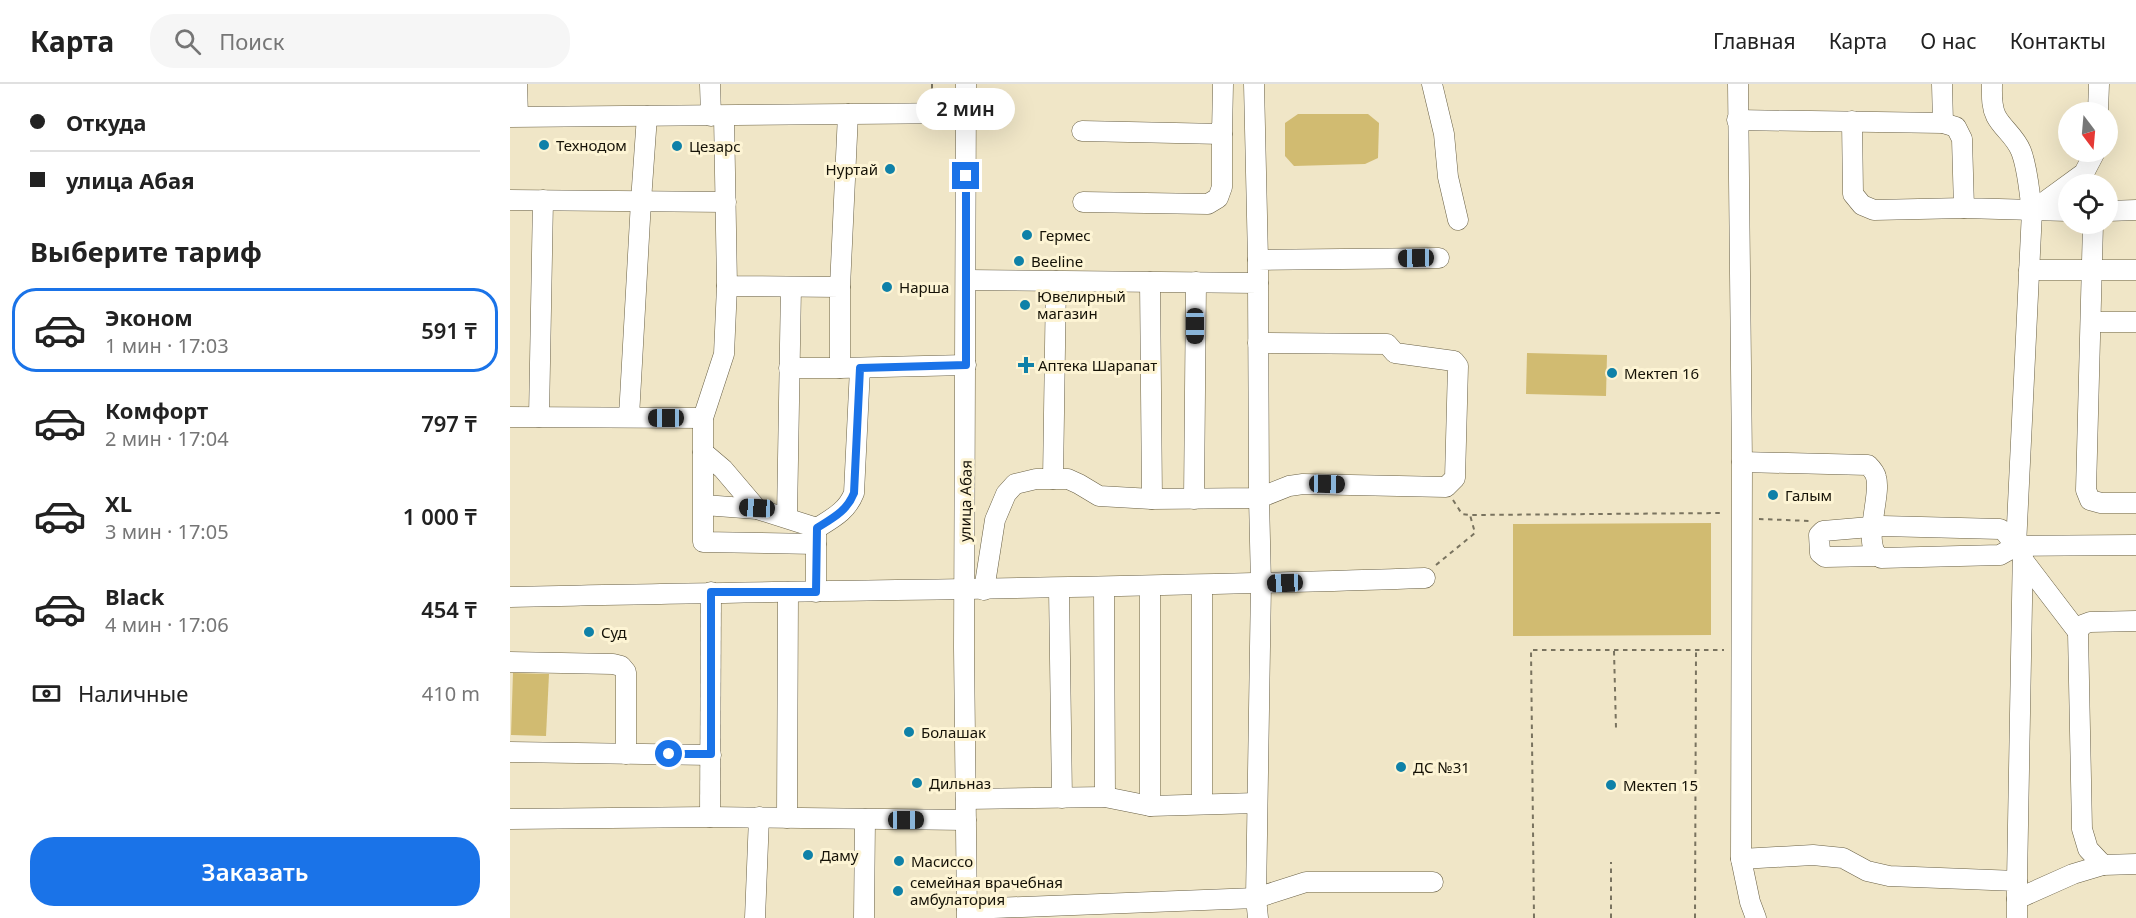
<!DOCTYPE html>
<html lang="ru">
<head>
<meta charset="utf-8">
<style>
  :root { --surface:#fff; --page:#f6f6f6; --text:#222; --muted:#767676; --line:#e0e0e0; --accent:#1a73e8 }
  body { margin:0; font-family:"Noto Sans",sans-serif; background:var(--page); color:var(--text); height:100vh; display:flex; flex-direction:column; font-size:22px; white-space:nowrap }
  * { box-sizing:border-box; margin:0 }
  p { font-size:20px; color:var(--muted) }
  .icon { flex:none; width:33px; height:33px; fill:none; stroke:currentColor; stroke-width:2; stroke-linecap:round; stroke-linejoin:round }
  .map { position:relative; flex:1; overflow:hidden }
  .details { display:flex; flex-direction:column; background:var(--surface); width:510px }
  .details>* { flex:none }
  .top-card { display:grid; align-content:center; height:132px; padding:0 30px; background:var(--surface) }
  .needle { width:39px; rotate:164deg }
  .controls { position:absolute; left:1548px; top:18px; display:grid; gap:12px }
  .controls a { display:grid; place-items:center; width:60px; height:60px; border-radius:50%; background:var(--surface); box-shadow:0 6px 24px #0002; font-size:30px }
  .end { position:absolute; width:27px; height:27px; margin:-14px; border:8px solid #1a73e8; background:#fff; box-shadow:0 0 0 3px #fff }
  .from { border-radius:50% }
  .bubble { position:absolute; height:42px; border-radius:21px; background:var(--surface); box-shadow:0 6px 24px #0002; font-size:20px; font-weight:600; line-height:42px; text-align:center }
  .car { position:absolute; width:18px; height:36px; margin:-18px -9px; border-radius:8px; box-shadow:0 0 4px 2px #0007; background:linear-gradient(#222 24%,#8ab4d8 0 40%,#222 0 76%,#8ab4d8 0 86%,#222 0) }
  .top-card b { display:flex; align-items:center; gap:21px; height:57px; font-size:22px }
  .top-card b+b { border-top:2px solid var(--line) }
  .top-card i { width:15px; height:15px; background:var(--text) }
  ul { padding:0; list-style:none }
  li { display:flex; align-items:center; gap:18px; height:84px; margin:0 12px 9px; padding:0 18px; border:3px solid transparent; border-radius:24px }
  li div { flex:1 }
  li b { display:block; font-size:22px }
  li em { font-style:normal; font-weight:600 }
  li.active { border-color:var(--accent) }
  li>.icon { width:54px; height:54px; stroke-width:1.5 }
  h2 { padding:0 30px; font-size:27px; line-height:72px }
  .pay { display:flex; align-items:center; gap:15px; height:66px; padding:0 30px; font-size:22px }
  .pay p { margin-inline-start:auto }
  .cta { display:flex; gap:12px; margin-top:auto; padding:12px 30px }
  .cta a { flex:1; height:69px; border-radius:24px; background:var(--accent); color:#fff; font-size:24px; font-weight:600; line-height:69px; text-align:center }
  header { display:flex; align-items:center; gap:36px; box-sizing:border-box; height:84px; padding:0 30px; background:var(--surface); border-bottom:2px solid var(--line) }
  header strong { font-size:28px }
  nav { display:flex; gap:33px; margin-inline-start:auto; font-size:21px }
  .search { width:420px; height:54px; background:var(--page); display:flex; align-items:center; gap:15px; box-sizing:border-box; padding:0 21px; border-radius:24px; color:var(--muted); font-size:22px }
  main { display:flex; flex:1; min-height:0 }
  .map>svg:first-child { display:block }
  .green { fill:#d1bb71 }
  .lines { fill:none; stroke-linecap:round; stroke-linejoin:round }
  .minor-casing { stroke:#696045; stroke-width:21 }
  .path { stroke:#79735f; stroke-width:2; stroke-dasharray:4.5 4.5; stroke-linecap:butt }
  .minor { stroke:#fff; stroke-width:20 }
  .route { stroke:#1a73e8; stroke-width:8 }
  .poi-dot { fill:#0f81a8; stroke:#fdf4d4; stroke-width:2 }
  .labels { text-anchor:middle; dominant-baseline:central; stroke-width:6; stroke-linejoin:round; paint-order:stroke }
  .poi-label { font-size:15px; fill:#151207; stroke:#fdf4d4; text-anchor:start }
  .street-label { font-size:15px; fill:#151207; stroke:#fdf4d4 }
</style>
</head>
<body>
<header>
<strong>Карта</strong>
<div class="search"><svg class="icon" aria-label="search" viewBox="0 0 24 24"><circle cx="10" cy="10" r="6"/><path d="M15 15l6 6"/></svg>Поиск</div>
<nav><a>Главная</a><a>Карта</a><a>О нас</a><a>Контакты</a></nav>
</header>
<main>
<section class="details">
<div class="top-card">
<b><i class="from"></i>Откуда</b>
<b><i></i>улица Абая</b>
</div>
<h2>Выберите тариф</h2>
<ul>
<li class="active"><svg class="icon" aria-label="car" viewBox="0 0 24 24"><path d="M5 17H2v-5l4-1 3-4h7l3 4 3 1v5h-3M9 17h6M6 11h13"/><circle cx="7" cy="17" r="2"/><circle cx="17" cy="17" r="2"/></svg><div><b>Эконом</b><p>1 мин · 17:03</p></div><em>591 ₸</em></li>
<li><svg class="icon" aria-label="car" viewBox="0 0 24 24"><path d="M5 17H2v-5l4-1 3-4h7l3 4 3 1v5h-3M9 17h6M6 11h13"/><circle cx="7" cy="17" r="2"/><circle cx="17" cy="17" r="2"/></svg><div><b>Комфорт</b><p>2 мин · 17:04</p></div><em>797 ₸</em></li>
<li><svg class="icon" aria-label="car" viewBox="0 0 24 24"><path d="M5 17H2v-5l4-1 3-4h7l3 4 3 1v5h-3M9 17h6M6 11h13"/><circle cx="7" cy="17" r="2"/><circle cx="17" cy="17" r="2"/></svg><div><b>XL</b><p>3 мин · 17:05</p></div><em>1 000 ₸</em></li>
<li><svg class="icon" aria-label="car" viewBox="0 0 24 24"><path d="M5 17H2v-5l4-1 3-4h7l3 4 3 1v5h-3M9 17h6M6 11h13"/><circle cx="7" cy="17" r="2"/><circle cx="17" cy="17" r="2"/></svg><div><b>Black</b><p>4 мин · 17:06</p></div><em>454 ₸</em></li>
</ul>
<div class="pay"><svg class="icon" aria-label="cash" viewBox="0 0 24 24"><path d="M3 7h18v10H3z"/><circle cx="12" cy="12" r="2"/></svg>Наличные<p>410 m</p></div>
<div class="cta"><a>Заказать</a></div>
</section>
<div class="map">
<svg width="1626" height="834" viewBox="0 0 1626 834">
  <rect width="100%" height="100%" fill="#f0e6c7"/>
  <g class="green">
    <path d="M788,30h70l11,9 -1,35 -13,6 -71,2 -9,-10v-33z"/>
    <path d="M1017,269l80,2 -1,41 -80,-2z"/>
    <path d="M1201,439v112l-198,1v-112z"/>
    <path d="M3,589l36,1 -3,62 -35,-1z"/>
  </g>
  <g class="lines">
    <defs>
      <g id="minor">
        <path d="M7,0l1,32"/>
        <path d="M200,0l1,32"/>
        <path d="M456,0l-2,564 3,270"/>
        <path d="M744,0l4,176"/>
        <path d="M922,0l12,50 4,43 10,43"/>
        <path d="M1228,0l4,378 -1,397 9,43 6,16"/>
        <path d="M1432,0l1,39"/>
        <path d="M1482,0c0,11 -1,22 4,32 6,12 19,20 25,35 7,18 8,40 11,60"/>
        <path d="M1588,28l1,-28"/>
        <path d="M214,32l3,170 113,1v81l126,-3"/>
        <path d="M0,33l456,-4"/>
        <path d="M1227,36l206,3 13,4 6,12 2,69 104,3"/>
        <path d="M1342,37l1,73 9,11 12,5 90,-2"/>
        <path d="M572,47l140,3 1,-50"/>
        <path d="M0,116l216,2"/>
        <path d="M573,118l125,2 10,-6 4,-11v-53"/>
        <path d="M1598,127l28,-1"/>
        <path d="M1583,140l-7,266 4,10 11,3h35"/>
        <path d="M1519,186h107"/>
        <path d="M456,196l292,3 1,215 -107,1 -53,-3 -20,-12 -11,-5h-32l-21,5 -9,10 -11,26 -11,70"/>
        <path d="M640,198l2,217"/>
        <path d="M748,199v-23l181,-2"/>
        <path d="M217,202l-3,68 -21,64v124l113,2"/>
        <path d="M330,203l8,-173"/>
        <path d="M1581,238h45"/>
        <path d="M748,259l129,1 8,9 59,8 4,5 -3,112 -9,9 -143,-3 -14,2 -30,12 2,86 -5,314 50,-16h127"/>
        <path d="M279,284h51"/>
        <path d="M0,333l193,1"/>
        <path d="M29,333l4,-217"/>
        <path d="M119,333l12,-216 6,-85"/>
        <path d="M193,368l20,17 34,40"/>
        <path d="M1232,378l126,3c3,3 7,7 8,12 6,19 -16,70 5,81l119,-3 16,-9 120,-1"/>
        <path d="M543,395l3,-198"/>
        <path d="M684,415l2,-217"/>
        <path d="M194,421l53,4 60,19c16,-10 30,-17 37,-35l6,-125"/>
        <path d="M277,433l4,-230"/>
        <path d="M306,449v59"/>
        <path d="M1506,462l16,-335 52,-38 11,-21"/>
        <path d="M1366,472l-51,1 -5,-4 -1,-18 4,-4 59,-5 118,3 5,3 11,14"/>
        <path d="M1513,476l55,72"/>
        <path d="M594,503l1,210"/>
        <path d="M549,504l3,210"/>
        <path d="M0,513c305,-7 610,-8 915,-19"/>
        <path d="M1626,537l-46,1 -8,3 -4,7 4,197 6,20 15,16 33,-1"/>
        <path d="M0,578l103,2 8,2 5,6v82"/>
        <path d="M0,668l201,3"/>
        <path d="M456,715l139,-2 45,9 107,-3"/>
        <path d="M692,720v-219"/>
        <path d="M640,722v-220"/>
        <path d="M200,733l1,-225"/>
        <path d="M277,734l1,-226"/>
        <path d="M0,735l200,-2 256,3"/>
        <path d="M1231,775l72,-4 30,3 24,13 22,5 128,5v37"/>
        <path d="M1507,797l6,-335"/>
        <path d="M1507,815l56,-25 30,-9"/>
        <path d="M457,825l289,-11 2,20"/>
        <path d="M245,834l4,-101"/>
        <path d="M354,834l1,-99"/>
      </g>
    </defs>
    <use href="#minor" class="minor-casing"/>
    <g class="path">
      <path d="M422,0v12"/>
      <path d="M943,416l9,14 8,1 254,-2"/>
      <path d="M1249,435l52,2"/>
      <path d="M926,481l39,-32 -5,-18"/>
      <path d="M1104,567l2,77"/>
      <path d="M1024,834l-3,-268h193"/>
      <path d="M1101,834v-56"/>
      <path d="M1185,834l1,-267"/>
    </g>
    <use href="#minor" class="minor"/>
  </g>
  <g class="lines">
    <path class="route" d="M159,670h42v-162h105l1,-64c16,-10 30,-17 37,-35l6,-125 106,-3v-189"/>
  </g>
  <g class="poi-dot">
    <circle cx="34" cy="61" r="6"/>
    <circle cx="167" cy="62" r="6"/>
    <circle cx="380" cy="85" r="6"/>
    <circle cx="517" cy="151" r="6"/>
    <circle cx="509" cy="177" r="6"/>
    <circle cx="377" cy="203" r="6"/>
    <circle cx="515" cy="221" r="6"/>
    <path d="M513 272h6v6h6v6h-6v6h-6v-6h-6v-6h6z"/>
    <circle cx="1102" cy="289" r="6"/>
    <circle cx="1263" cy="411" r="6"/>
    <circle cx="79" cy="548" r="6"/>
    <circle cx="399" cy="648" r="6"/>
    <circle cx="891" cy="683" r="6"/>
    <circle cx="407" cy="699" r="6"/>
    <circle cx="1101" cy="701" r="6"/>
    <circle cx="298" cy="771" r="6"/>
    <circle cx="389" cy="777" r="6"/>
    <circle cx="388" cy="807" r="6"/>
  </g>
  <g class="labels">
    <g class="poi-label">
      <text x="46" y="61">Технодом</text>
      <text x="179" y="62">Цезарс</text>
      <text x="368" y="85" text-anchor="end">Нуртай</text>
      <text x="529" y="151">Гермес</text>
      <text x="521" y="177">Beeline</text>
      <text x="389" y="203">Нарша</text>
      <text x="527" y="212">Ювелирный<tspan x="527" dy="17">магазин</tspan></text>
      <text x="528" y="281">Аптека Шарапат</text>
      <text x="1114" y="289">Мектеп 16</text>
      <text x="1275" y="411">Галым</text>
      <text x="91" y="548">Суд</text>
      <text x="411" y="648">Болашак</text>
      <text x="903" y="683">ДС №31</text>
      <text x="419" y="699">Дильназ</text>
      <text x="1113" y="701">Мектеп 15</text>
      <text x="310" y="771">Даму</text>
      <text x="401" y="777">Масиссо</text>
      <text x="400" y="798">семейная врачебная<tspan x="400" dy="17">амбулатория</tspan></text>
    </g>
    <g class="street-label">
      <text transform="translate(455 417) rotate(-89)">улица Абая</text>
    </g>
  </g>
</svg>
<div class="controls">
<a><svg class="needle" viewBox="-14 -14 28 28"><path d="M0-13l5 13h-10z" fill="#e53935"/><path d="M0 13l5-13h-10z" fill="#767676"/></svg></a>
<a><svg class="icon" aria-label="locate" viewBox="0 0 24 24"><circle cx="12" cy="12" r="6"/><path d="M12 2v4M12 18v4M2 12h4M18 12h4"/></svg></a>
</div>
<i class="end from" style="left:159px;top:670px"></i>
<i class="end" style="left:456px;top:92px"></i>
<div class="bubble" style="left:406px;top:4px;width:99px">2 мин</div>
<i class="car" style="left:906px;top:174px;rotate:269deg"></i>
<i class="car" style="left:685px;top:242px;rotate:180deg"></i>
<i class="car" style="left:156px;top:334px;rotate:270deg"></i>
<i class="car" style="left:817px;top:400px;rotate:91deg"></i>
<i class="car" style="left:247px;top:424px;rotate:273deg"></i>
<i class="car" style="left:775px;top:499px;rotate:268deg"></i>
<i class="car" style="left:396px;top:736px;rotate:90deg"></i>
</div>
</main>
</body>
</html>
